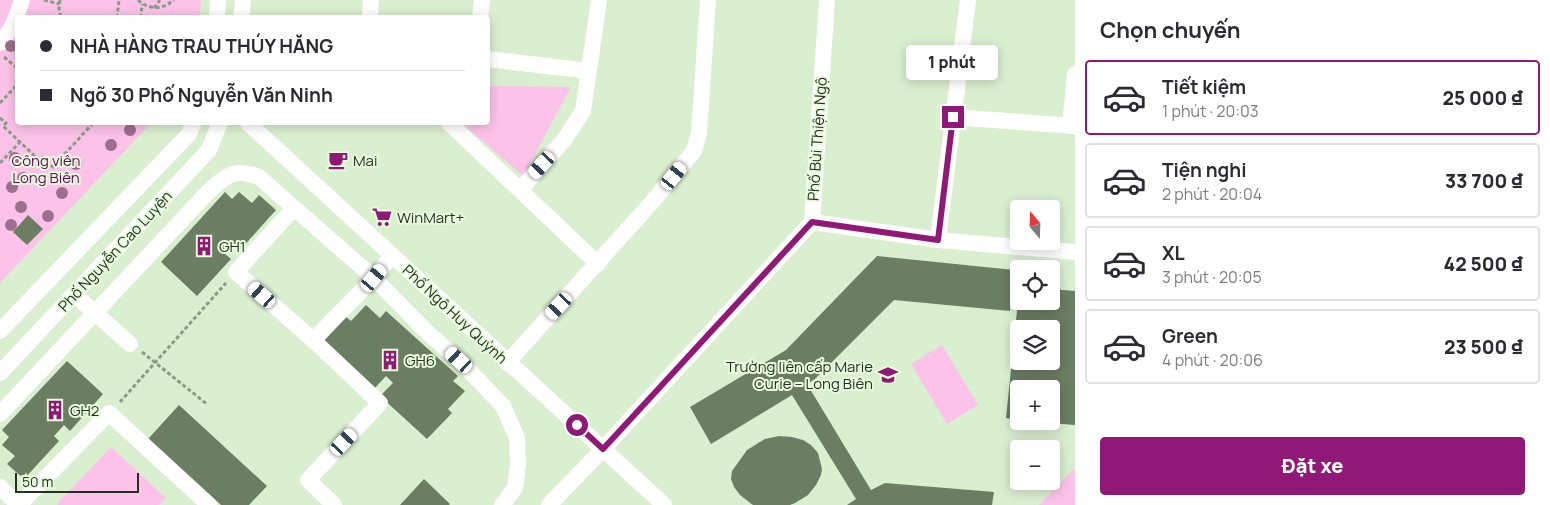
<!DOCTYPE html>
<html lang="vi">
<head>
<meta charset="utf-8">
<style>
  :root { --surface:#fff; --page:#f2f2f3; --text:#2b2b33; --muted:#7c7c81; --line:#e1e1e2; --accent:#901876 }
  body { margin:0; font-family:Manrope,sans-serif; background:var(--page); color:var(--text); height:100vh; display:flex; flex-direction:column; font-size:19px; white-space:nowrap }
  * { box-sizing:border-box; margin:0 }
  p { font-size:16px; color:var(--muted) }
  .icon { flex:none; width:28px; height:28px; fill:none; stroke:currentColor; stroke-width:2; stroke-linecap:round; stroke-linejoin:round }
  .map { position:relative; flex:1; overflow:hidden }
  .details { display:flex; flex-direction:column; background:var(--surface); width:475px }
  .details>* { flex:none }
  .banner { position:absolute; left:15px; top:15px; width:475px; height:110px; border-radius:5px; box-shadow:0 2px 12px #0003; display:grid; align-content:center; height:110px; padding:0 25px; background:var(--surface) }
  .needle { width:32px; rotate:341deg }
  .tools { position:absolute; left:1010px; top:200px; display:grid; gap:10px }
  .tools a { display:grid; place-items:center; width:50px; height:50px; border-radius:5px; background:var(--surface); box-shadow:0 2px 12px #0003; font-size:25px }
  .scale { position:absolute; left:15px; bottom:12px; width:124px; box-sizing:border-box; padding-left:5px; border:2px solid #272f24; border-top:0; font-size:14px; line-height:18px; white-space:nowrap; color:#272f24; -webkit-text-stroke:4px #e7fcdd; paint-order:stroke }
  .end { position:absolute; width:22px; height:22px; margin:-11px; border:6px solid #901876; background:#fff; box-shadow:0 0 0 2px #fff }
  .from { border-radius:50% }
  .bubble { position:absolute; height:35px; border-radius:5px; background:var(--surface); box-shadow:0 2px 12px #0003; font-size:16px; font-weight:800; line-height:35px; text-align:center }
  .car { position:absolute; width:15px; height:30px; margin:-15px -8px; border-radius:6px; box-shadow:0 0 4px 1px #0007; background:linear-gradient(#fff 24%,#345 0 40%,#fff 0 76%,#345 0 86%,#fff 0) }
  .banner b { display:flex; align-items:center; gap:18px; height:48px; font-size:19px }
  .banner b+b { border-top:1px solid var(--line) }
  .banner i { width:12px; height:12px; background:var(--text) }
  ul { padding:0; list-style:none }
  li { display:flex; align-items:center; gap:15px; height:75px; margin:0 10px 8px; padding:0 15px; border:2px solid var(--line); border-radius:5px }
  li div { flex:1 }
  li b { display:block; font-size:19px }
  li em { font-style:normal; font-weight:800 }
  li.selected { border-color:var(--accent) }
  li>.icon { width:45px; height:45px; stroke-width:1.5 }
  h2 { padding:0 25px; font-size:22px; line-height:60px }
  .cta { display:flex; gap:10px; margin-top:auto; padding:10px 25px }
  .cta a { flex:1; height:58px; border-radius:5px; background:var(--accent); color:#fff; font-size:20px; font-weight:800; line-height:58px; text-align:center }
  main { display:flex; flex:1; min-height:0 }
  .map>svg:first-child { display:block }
  .green { fill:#fcc2e9 }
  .building { fill:#6b7d62; fill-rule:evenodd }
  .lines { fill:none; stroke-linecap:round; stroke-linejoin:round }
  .path { stroke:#8c9b85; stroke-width:3; stroke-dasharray:4 2.5; stroke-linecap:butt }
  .minor { stroke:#fff; stroke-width:16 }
  .tree { fill:#9d6e8d }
  .route { stroke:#901876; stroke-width:6 }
  .labels { text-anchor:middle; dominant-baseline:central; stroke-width:4; stroke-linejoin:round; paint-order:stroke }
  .street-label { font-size:15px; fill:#272f24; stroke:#e7fcdd }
  .park-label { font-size:15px; fill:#6b0657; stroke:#e7fcdd }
  .poi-label { font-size:15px; fill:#272f24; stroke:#e7fcdd; text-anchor:start }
</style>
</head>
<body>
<main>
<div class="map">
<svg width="1075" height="505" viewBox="0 0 1075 505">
  <rect width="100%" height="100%" fill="#daeed0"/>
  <g class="green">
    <path d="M0,0h201l-2,17 -181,1v104l133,1 -151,160z"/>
    <path d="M488,86l83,1 -48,89 -61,-53 26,-1z"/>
    <path d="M942,345l36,60 -31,19 -36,-60z"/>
    <path d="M111,447l55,51 -7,7h-101l-1,-1z"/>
    <path d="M1075,468v37h-36z"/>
  </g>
  <g class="building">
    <path d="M225,192l7,7 7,-7 13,11 7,-8 17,15 -35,39 -6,-5 -10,10 6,5 -34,37 -36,-34z"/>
    <path d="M28,215l15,14 -16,16 -14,-13z"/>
    <path d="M877,256l137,14 -4,41 -116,-11 -79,79 -8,5 64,106 14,-7 109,9 -2,13h-145l9,-6 -64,-104 -81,49 -21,-37 96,-57z"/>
    <path d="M1051,289l24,2v134l-24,-2v-34h-32v31l-13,-2 12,-117h33zM1019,329h32v32h-32z"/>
    <path d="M366,305l14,13 6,-7 72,65 -5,5 12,10 -17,18 4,4 -25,26 -47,-43 13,-13 -7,-7 -13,14 -51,-47 24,-26 5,4z"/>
    <path d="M67,361l36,33 -33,37 -6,-6 -10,11 5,5 -35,38 -17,-15 8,-8 -13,-11 7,-8 -7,-7z"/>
    <path d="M179,405l88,81 -18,19h-28l-73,-66z"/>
    <path d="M779,436l13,1 11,3 8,5 7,8 4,16 -1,6 -5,10 -8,10 -13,8 -5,2h-37l-13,-10 -6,-8 -3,-8 1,-8 15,-21 18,-11z"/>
    <path d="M424,479l26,25 -1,1h-49z"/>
  </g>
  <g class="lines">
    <g class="path">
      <path d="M44,0l15,4"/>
      <path d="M60,0l-1,8 2,10"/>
      <path d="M138,0c11,10 24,10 36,0"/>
      <path d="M154,8l6,-8"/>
      <path d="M117,18l2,-18"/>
      <path d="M141,18l1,-14"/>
      <path d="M4,57l14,12"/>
      <path d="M0,103l18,-19"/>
      <path d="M0,118l6,5 -3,3 35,33 3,-3 12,11 41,-45"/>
      <path d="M0,163l20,-21"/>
      <path d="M142,352l66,53"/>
      <path d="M120,402l106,-119"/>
    </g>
    <g class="minor">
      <path d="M217,18l1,-18"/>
      <path d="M241,18l2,-18"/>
      <path d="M370,18l1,-18"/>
      <path d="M480,18l2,-18"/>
      <path d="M0,43c12,-12 17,-28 22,-43"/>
      <path d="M488,59l101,12"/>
      <path d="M953,117l122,9"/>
      <path d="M247,122l417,383"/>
      <path d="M448,122l150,142"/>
      <path d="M1070,126l5,-52"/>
      <path d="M520,190l44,-50 19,-29 16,-111"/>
      <path d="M294,208l-58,64 77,68 67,63 -72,77 26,25"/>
      <path d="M812,222l126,18 137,12"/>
      <path d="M938,240l30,-240"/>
      <path d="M74,294l56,50"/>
      <path d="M0,331l189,-197 5,-12"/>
      <path d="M313,340l61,-62 18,-22"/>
      <path d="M507,363l146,-162 41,-50 5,-18 9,-133"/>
      <path d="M0,373l209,-223 11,-28"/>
      <path d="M0,414l208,-222c18,-16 26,-25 51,-15l115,101 55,56 30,26 44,46 14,32 1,27 -3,23 -13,17"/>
      <path d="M0,487l19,18"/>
      <path d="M19,505l90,-92 100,92"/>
      <path d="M549,505l54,-56 209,-227 15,-222"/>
    </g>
  </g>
  <g class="tree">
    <circle cx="11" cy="46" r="6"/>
    <circle cx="130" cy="130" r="6"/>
    <circle cx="111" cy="145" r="6"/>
    <circle cx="15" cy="158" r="6"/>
    <circle cx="76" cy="164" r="6"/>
    <circle cx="23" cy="178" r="6"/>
    <circle cx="12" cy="187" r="6"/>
    <circle cx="62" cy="193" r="6"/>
    <circle cx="21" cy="207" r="6"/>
    <circle cx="48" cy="216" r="6"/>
    <circle cx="11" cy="225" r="6"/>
  </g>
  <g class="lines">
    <path class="route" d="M577,425l26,24 209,-227 126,18 15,-123"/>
  </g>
  <defs>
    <symbol id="cafe-bare" viewBox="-9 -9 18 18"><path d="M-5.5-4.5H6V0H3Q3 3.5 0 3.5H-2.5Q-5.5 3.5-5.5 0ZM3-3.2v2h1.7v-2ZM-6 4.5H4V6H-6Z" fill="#901876" stroke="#e7fcdd" stroke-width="2.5" paint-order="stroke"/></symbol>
    <symbol id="supermarket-bare" viewBox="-9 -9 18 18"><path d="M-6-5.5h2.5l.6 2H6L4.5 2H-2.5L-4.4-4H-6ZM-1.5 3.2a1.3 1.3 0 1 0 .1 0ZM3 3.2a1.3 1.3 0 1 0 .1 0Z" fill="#901876" stroke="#e7fcdd" stroke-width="2.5" paint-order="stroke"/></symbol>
    <symbol id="building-bare" viewBox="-9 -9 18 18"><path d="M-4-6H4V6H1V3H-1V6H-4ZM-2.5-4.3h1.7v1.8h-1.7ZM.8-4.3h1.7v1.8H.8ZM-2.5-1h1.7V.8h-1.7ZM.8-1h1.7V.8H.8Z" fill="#901876" stroke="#e7fcdd" stroke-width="2.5" paint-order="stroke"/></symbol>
    <symbol id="school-bare" viewBox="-9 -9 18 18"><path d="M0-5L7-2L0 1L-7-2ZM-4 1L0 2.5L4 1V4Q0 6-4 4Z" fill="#901876" stroke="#e7fcdd" stroke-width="2.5" paint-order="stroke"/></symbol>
  </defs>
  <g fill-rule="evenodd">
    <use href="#cafe-bare" x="324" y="146" width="28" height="28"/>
    <use href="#supermarket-bare" x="368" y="203" width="28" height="28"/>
    <use href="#building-bare" x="190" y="232" width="28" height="28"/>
    <use href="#building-bare" x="376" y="346" width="28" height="28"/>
    <use href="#school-bare" x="874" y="361" width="28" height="28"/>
    <use href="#building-bare" x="41" y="396" width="28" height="28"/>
  </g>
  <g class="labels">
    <g class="street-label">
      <text transform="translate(817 139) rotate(-86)">Phố Bùi Thiện Ngộ</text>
      <text transform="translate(115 251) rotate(-47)">Phố Nguyễn Cao Luyện</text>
      <text transform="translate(455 314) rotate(43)">Phố Ngô Huy Quỳnh</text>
    </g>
    <g class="park-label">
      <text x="46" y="160">Công viên<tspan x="46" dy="17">Long Biên</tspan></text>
    </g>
    <g class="poi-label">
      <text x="353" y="160">Mai</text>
      <text x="397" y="217">WinMart+</text>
      <text x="219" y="246">GH1</text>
      <text x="405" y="360">GH6</text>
      <text x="873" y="366" text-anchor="end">Trường liên cấp Marie<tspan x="873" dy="17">Curie – Long Biên</tspan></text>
      <text x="70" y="410">GH2</text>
    </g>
  </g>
</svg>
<div class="tools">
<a><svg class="needle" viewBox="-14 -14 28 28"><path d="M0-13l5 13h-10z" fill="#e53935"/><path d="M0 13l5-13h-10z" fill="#7c7c81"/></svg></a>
<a><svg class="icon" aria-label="locate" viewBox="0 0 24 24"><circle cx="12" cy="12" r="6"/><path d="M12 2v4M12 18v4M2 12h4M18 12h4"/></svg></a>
<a><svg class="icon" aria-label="layers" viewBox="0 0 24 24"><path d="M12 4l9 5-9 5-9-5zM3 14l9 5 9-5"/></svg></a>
<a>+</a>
<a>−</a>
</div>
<div class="scale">50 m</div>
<i class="end from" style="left:577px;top:425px"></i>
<i class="end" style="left:953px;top:117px"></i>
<div class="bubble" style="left:906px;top:45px;width:92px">1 phút</div>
<i class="car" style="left:542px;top:165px;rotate:222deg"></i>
<i class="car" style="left:674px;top:176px;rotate:39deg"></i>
<i class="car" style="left:374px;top:278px;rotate:40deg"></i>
<i class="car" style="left:262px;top:295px;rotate:311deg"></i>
<i class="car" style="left:559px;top:306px;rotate:223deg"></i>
<i class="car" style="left:459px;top:360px;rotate:312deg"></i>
<i class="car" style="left:344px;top:442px;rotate:43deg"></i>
<div class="banner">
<b><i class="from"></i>NHÀ HÀNG TRAU THÚY HĂNG</b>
<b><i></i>Ngõ 30 Phố Nguyễn Văn Ninh</b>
</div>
</div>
<section class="details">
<h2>Chọn chuyến</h2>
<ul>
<li class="selected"><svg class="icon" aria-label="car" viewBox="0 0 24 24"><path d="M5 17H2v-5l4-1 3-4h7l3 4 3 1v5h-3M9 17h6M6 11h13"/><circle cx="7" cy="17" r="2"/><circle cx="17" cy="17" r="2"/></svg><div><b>Tiết kiệm</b><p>1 phút · 20:03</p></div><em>25 000 ₫</em></li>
<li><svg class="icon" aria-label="car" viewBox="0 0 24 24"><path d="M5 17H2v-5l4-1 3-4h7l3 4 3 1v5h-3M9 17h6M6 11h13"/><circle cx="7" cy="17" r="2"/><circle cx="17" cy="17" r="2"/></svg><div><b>Tiện nghi</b><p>2 phút · 20:04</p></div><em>33 700 ₫</em></li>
<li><svg class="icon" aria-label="car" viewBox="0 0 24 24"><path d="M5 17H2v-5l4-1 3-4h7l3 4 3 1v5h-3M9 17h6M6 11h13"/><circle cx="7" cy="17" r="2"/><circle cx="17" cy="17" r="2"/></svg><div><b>XL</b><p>3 phút · 20:05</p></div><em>42 500 ₫</em></li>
<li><svg class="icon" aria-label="car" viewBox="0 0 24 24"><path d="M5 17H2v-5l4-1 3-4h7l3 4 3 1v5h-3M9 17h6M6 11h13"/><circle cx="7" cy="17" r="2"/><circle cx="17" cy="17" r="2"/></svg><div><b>Green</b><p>4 phút · 20:06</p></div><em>23 500 ₫</em></li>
</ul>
<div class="cta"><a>Đặt xe</a></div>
</section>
</main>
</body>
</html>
